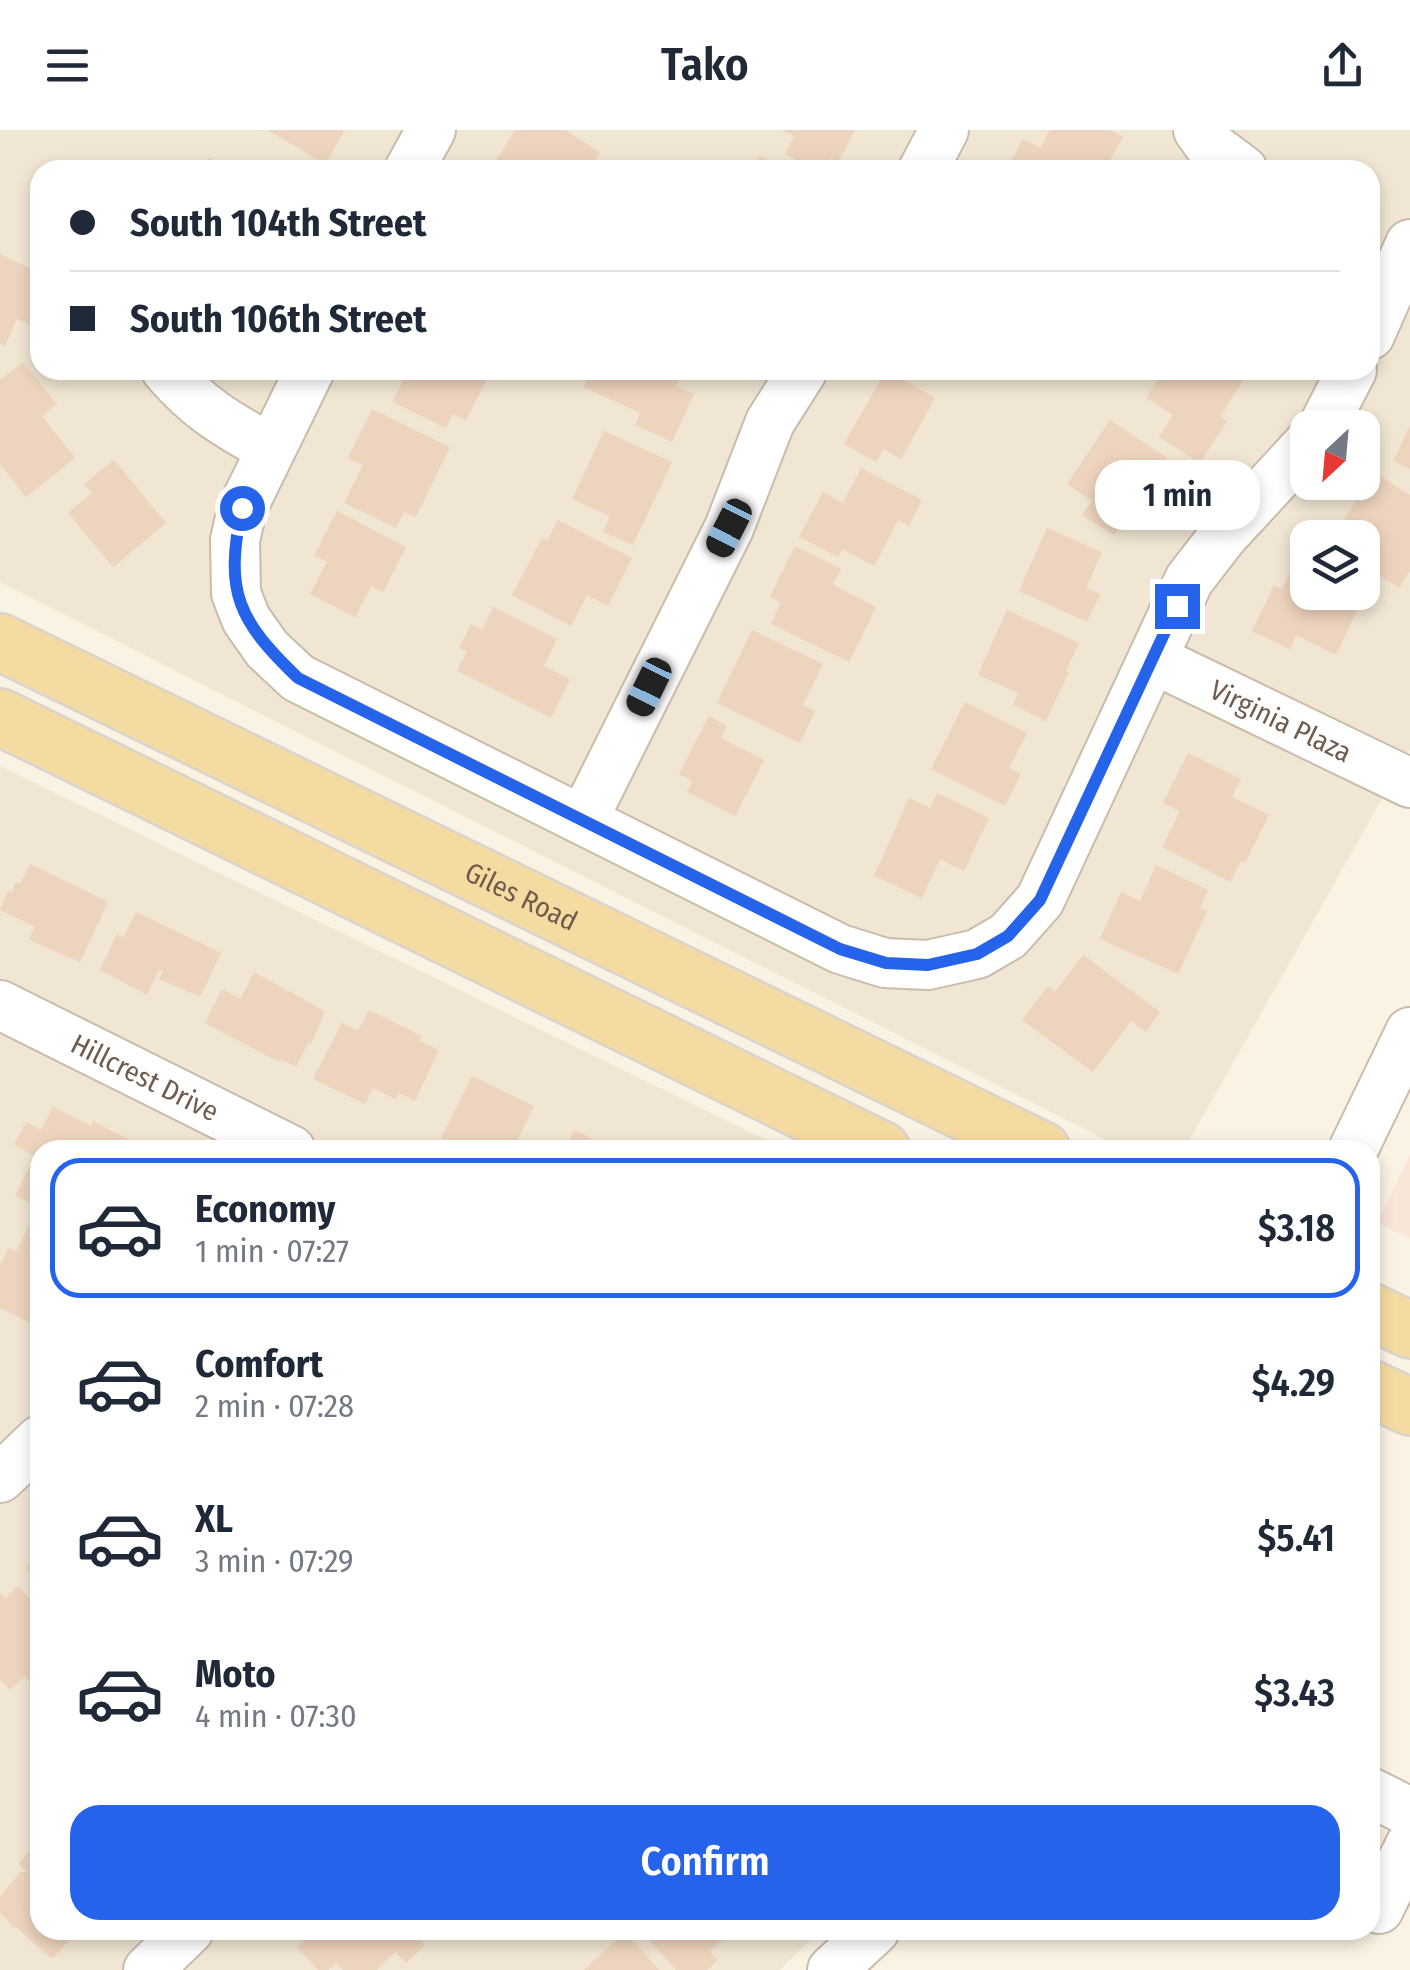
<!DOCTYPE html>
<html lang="en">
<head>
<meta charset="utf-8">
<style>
  :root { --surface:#fff; --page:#f2f2f3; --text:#1f2937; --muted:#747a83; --line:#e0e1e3; --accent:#2563eb }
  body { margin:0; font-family:"Fira Sans Condensed",sans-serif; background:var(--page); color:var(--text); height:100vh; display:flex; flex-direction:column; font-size:38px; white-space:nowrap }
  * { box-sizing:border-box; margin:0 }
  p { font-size:32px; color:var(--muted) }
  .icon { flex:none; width:55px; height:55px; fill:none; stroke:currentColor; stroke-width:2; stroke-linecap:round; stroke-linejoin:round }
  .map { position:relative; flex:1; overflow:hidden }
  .drawer { position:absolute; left:30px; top:1010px; width:1350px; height:800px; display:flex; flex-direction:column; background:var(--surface); border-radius:30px; box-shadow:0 5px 15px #0003 }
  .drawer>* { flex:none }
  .hud { position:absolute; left:30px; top:30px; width:1350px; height:220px; border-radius:30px; box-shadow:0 5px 15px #0003; display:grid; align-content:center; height:220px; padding:0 40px; background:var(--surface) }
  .needle { width:65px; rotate:206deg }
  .controls { position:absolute; left:1290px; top:280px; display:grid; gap:20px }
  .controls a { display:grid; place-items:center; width:90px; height:90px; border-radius:20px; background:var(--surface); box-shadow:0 5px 15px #0003; font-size:50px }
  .end { position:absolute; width:45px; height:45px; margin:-22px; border:12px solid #2563eb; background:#fff; box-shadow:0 0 0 5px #fff }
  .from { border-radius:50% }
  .bubble { position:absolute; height:70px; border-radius:30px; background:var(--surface); box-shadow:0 5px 15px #0003; font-size:32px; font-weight:600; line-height:70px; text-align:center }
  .car { position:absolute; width:30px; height:60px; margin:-30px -15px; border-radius:12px; box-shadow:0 0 8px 2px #0007; background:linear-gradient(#222 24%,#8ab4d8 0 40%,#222 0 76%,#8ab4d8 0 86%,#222 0) }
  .hud b { display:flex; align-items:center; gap:35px; height:95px; font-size:38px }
  .hud b+b { border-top:2px solid var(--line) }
  .hud i { width:25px; height:25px; background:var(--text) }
  ul { padding:18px 0 0; list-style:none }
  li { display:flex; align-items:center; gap:30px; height:140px; margin:0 20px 15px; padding:0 20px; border:5px solid transparent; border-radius:30px }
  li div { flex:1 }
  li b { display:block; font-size:38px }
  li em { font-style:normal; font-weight:600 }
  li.current { border-color:var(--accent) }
  li>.icon { width:90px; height:90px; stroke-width:1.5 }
  .cta { display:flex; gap:20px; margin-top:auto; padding:20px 40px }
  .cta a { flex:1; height:115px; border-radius:30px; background:var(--accent); color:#fff; font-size:40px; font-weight:600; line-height:115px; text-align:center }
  header { display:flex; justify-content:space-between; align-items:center; height:130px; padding:0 40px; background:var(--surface); font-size:45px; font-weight:600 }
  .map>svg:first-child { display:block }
  .residential { fill:#f1e5d3; fill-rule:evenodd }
  .commercial { fill:#fae5d9 }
  .building { fill:#edd4be }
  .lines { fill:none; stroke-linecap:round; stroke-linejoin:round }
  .minor-casing { stroke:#cabbab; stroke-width:52 }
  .major-casing { stroke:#dad4d0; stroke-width:60 }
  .minor { stroke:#fff; stroke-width:48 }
  .major { stroke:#f4dba1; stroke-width:55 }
  .route { stroke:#2563eb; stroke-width:12 }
  .labels { text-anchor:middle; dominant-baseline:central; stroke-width:10; stroke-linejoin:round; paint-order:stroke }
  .street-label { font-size:28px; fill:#705b4c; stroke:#fdf7ea }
</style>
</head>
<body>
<header><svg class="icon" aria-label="menu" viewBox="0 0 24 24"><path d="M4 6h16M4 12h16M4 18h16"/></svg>Tako<svg class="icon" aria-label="share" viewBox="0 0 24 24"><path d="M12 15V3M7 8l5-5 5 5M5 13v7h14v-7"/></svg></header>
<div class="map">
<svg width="1410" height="1840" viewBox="0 0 1410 1840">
  <rect width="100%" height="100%" fill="#faf3e4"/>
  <g class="residential">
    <path d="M0,0h1410v619l-226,401h-58l-1126,-568zM40,40h1330v200h-1330zM1308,298h54v54h-54zM1308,408h54v54h-54z"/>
    <path d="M0,636l787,384h-747v780h781l-41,40h-780z"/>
  </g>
  <path class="commercial" d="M1410,1025v83l-33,-15z"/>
  <g class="building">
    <path d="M268,0h77l-20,34z"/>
    <path d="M515,0h50l35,22 -12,18h-98z"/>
    <path d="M782,0h73l-17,32 -8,-4 -6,12h-8l-31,-16 9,-18z"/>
    <path d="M1050,0h61l12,7 -18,33h-99l17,-31 17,9z"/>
    <path d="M760,26l22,14h-31z"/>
    <path d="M209,28l23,12h-29z"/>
    <path d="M0,124l40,19v37l-8,16 -15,-7 -12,27 -5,-2z"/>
    <path d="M23,232l34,42 -15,12 33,42 -49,39 -26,-33v-84z"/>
    <path d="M409,240h66l-1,2 13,7 -21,41 -13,-6 -7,14 -54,-26z"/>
    <path d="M591,240l21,2 1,-2h71l-8,16 18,8 -22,48 -37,-17 5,-12 -56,-26z"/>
    <path d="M886,240l49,28 -34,61 -17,-10 -8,13 -32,-18z"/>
    <path d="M1164,240h67l13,9 -24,37 7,5 -27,42 -41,-26 14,-22 -27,-17z"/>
    <path d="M372,279l78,38 -34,70 -12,-5 -8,16 -52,-25 19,-38 -15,-7z"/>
    <path d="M1110,290l57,38 -53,77 -32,-20 10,-14 -25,-17z"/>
    <path d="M1410,296v43l-17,-8z"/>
    <path d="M604,301l68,31 -39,83 -30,-13 7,-16 -38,-17z"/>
    <path d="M114,330l52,63 -53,44 -45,-54 24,-20 -8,-9z"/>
    <path d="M861,338l61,32 -13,26 -11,-6 -24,46 -32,-17 -4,8 -39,-20 24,-45 20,11z"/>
    <path d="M1378,345l32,20v76l-11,17 -37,-23v-27h-29l24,-39 5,3z"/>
    <path d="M337,381l69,36 -23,45 -12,-6 -16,31 -45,-23 17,-32 -13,-6z"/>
    <path d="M558,390l74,38 -24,48 -21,-11 -16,31 -59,-31 30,-57 5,3z"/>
    <path d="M1047,398l55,24 -16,36 14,6 -13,28 -68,-31z"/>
    <path d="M795,416l46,23 -8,16 43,22 -27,55 -78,-38 10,-21 -11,-6z"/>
    <path d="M1297,428l11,4v30h58l-30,63 -40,-20 -6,14 -38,-18 22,-46 8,4z"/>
    <path d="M493,477l64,32 -13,27 26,13 -19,39 -94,-47 10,-19 -8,-4 12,-24 11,6z"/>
    <path d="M1007,480l72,33 -13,28 3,1 -23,49 -33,-16 5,-12 -40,-18z"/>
    <path d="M752,500l71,34 -20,41 12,6 -15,32 -83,-40z"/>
    <path d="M965,572l62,31 -18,35 12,6 -16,32 -74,-37z"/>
    <path d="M709,586l18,10 -6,12 43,22 -29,56 -48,-24 6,-11 -14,-7z"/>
    <path d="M1188,623l53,26 -9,18 37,18 -24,48 -4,-2 -11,21 -68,-35 18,-36 -17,-8z"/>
    <path d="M937,663l52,25 -25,53 -24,-12 -18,39 -48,-22 35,-78 21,10z"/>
    <path d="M30,734l78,38 -28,60 -51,-22 6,-13 -35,-17 8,-19 3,2 5,-11 4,2z"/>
    <path d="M1156,735l52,25 -8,18 7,3 -29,63 -78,-35 21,-47 19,9z"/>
    <path d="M136,782l85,41 -21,44 -41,-18 4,-8 -4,-2 -12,26 -47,-25 17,-36 6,4z"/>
    <path d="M1083,825l77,57 -14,20 -15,-11 -38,51 -71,-52 26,-34 7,6z"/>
    <path d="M254,842l71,39 -14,33 -2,-2 -13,25 -15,-8 -2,3 -74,-39 17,-34 19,10z"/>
    <path d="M369,880l53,26 -3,5 20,9 -24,51 -16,-8 -4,6 -22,-11 -8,16 -52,-25 29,-56 16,8z"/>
    <path d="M472,946l62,30 -21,44 -7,-2 -1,2h-5l-19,-9 -4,9h-12l-24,-12z"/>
    <path d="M53,977l38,19 2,-5 41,21 -5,8h-89v58l-25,-12 20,-40 -21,-11 12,-23 15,8z"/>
    <path d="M574,1000l40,20h-49z"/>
    <path d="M30,1093l10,5v100l-40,-20v-43l9,-17 7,3z"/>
    <path d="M40,1426v27l-14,-15z"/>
    <path d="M18,1456l13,14 2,-2 7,8v70l-8,8 -7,-8 -15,14 -10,-11v-87l5,6z"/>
    <path d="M40,1710v90h33l3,3 -24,26 -36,-32h-3l-13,-15v-15l21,-26 2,2 3,-2 -8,-7z"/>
    <path d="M315,1800h96l14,15 -19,18 -11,-11 -18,18h-34l-7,-7 -8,7h-10l-21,-23z"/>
    <path d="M640,1800h90l2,3 -23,18 9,9 -11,10h-31z"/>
    <path d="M625,1802l34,38h-75z"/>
  </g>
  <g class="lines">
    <defs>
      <g id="minor">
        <path d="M1198,0l10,14 35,26"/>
        <path d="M409,40l22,-40"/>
        <path d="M923,40l21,-40"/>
        <path d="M1370,205l40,-91"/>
        <path d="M166,240c33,39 62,55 105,79"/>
        <path d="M310,240l-68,139 -7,31 1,53 10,26 21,30 31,29 542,271 45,14 43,2 49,-11 31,-18 32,-36 149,-320 34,-44 85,-92"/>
        <path d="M1322,298l30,-58"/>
        <path id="s1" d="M1153,529l257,124"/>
        <path d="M583,690l146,-292 41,-106 33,-52"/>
        <path id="s2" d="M0,875l291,145"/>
        <path d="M1353,1020l57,-118"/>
        <path d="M0,1348l40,-38"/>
        <path d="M1370,1662l40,20"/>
        <path d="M1379,1779l31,-64"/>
        <path d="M148,1840l41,-40"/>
        <path d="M832,1840l43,-40"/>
      </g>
      <g id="major">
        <path id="s3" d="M0,512l1042,508"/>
        <path d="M0,587l882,433"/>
        <path d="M1370,1181l40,19"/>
        <path d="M1370,1258l40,19"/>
      </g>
    </defs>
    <use href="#minor" class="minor-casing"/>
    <use href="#major" class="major-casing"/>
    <use href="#minor" class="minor"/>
    <use href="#major" class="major"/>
  </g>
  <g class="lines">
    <path class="route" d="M242,378c-18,85 -4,112 56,170l542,271 46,14 42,2 49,-11 31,-18 32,-36 137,-294"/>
  </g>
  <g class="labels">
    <g class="street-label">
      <text stroke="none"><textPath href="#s1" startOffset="142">Virginia Plaza</textPath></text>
      <text stroke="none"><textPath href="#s3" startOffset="580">Giles Road</textPath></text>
      <text stroke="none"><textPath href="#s2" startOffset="162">Hillcrest Drive</textPath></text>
    </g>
  </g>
</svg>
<div class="controls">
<a><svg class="needle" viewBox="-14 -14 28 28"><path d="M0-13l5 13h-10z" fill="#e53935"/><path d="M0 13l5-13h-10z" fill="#747a83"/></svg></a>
<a><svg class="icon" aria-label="layers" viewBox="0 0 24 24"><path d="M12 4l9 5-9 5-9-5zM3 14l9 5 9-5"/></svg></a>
</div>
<i class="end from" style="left:242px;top:378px"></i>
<i class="end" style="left:1177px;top:476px"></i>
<div class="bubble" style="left:1095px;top:330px;width:165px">1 min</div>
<i class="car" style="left:729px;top:398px;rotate:207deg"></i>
<i class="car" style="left:649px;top:557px;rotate:206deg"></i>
<div class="hud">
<b><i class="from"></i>South 104th Street</b>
<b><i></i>South 106th Street</b>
</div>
<section class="drawer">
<ul>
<li class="current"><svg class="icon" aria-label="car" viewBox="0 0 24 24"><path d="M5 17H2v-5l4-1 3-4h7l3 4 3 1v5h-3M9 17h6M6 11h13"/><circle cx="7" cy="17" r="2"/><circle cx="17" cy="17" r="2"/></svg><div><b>Economy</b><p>1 min · 07:27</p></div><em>$3.18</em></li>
<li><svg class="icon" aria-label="car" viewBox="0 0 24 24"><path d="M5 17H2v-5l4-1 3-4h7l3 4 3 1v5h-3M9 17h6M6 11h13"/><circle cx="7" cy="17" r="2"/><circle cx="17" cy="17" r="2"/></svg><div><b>Comfort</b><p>2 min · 07:28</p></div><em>$4.29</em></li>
<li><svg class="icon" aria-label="car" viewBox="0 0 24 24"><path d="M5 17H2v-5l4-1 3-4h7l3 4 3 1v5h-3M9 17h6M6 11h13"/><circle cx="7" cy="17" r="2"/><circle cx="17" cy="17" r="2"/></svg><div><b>XL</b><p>3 min · 07:29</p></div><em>$5.41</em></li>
<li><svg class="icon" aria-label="car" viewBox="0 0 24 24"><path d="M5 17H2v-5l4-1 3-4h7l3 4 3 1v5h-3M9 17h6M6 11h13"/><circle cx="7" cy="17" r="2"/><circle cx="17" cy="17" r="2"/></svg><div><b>Moto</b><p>4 min · 07:30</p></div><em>$3.43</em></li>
</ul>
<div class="cta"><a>Confirm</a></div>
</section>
</div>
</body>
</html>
